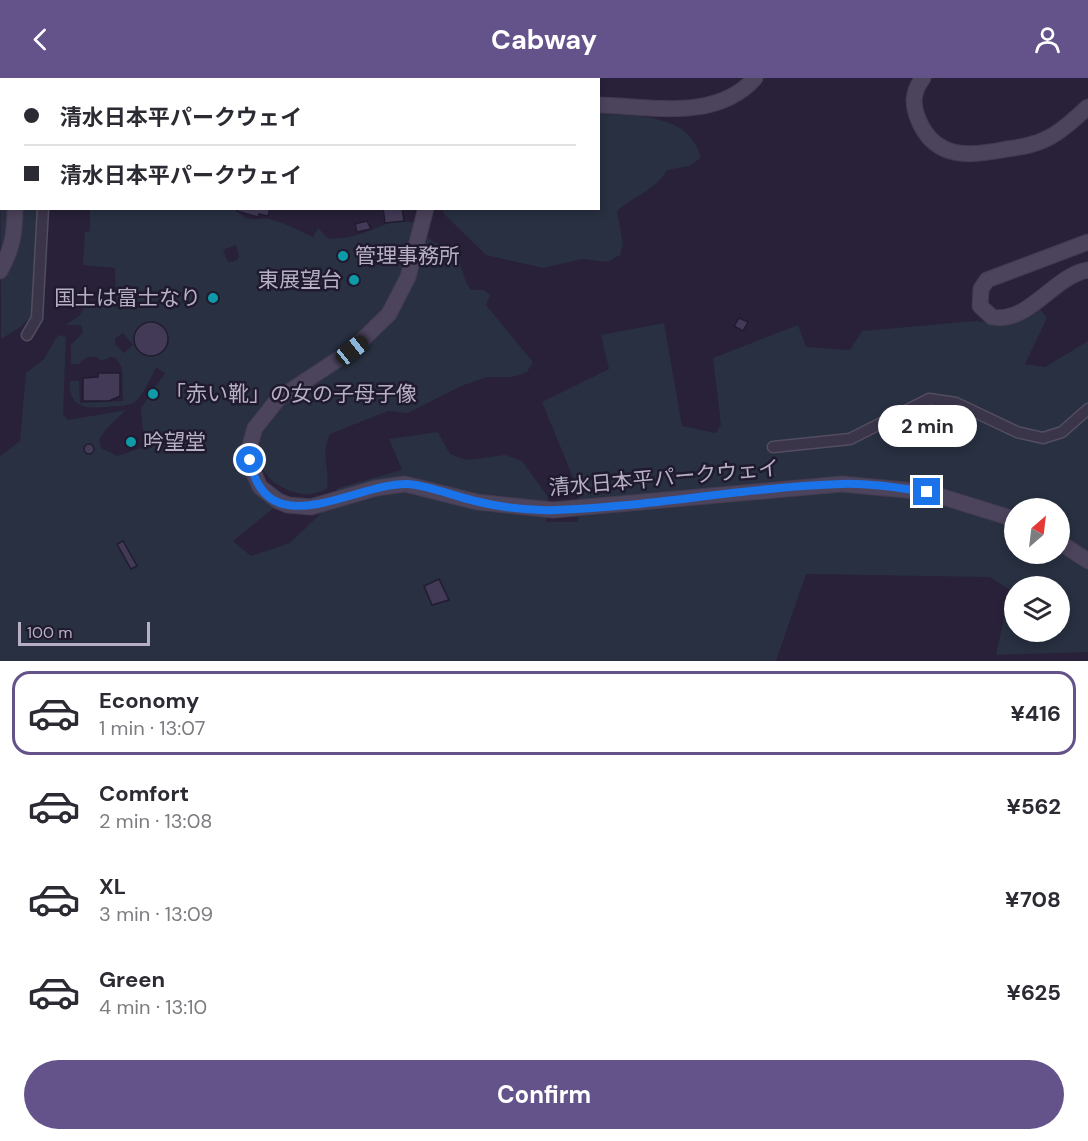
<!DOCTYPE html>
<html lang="en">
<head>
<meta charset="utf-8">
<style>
  :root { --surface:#fff; --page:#f7f7f7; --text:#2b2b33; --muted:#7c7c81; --line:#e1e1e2; --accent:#64538b }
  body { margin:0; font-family:"DM Sans","Noto Sans JP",sans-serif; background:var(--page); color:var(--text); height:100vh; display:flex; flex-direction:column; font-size:22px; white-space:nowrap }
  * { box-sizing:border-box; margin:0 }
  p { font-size:20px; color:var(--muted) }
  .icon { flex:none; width:33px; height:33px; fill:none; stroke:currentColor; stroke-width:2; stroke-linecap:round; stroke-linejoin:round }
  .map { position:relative; height:583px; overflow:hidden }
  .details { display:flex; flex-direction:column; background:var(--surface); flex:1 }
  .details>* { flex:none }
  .hud { position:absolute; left:0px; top:0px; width:600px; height:132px; box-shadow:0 3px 9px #0003; display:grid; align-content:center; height:132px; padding:0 24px; background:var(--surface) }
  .needle { width:39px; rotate:28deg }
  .buttons { position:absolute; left:1004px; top:420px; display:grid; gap:12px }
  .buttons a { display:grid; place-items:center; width:66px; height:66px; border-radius:50%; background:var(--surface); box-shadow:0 3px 9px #0003; font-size:30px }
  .scale { position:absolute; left:18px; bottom:15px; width:132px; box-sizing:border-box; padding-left:6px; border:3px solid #b7b0c5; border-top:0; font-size:16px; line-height:21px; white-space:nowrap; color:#b7b0c5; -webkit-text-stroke:4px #201a2e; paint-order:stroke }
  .end { position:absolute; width:27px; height:27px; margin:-14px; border:8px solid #1a73e8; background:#fff; box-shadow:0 0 0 3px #fff }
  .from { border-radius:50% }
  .bubble { position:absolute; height:42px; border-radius:21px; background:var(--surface); box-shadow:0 3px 9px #0003; font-size:20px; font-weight:700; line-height:42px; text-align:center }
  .car { position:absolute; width:18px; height:36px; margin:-18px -9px; border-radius:8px; box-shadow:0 0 4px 2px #0007; background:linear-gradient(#222 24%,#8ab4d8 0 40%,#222 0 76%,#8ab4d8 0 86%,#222 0) }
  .hud b { display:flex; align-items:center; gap:21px; height:57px; font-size:22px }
  .hud b+b { border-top:2px solid var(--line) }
  .hud i { width:15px; height:15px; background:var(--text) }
  ul { padding:10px 0 0; list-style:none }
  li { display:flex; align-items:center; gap:18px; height:84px; margin:0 12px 9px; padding:0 12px; border:3px solid transparent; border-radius:18px }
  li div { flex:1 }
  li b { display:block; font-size:22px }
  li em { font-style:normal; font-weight:700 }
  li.active { border-color:var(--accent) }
  li>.icon { width:54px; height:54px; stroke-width:1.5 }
  .primary-button { display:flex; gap:12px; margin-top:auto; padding:12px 24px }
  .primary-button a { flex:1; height:69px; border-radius:36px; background:var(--accent); color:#fff; font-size:24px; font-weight:700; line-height:69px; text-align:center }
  header { display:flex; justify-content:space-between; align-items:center; height:78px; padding:0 24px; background:var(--accent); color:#fff; font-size:27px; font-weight:700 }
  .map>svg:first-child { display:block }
  .green { fill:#283041; fill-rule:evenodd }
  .building { fill:#433a57; stroke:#221c30; stroke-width:1.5 }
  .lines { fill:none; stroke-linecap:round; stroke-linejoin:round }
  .street-casing { stroke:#534d61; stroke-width:13 }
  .secondary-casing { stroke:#413b4f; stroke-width:17 }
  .street { stroke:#3b3549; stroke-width:10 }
  .secondary { stroke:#4c435c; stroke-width:15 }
  .route { stroke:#1a73e8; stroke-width:8 }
  .culture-dot { fill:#0f9aa8; stroke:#201a2e; stroke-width:2 }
  .labels { text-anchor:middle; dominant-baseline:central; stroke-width:5; stroke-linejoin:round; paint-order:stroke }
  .poi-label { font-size:21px; fill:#b7b0c5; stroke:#201a2e; text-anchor:start }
  .street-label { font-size:21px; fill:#b7b0c5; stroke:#201a2e }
</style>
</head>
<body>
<header><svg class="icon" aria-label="back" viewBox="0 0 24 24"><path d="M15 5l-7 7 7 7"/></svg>Cabway<svg class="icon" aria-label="person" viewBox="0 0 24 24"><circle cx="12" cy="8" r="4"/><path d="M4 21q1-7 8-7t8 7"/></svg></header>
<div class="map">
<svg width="1088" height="583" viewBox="0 0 1088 583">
  <rect width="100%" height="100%" fill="#282139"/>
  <g class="green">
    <path d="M0,0l21,1 -19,1v128l37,1 -7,107 -13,12 -18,11z"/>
    <path d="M34,0h129l3,1h-133z"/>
    <path d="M599,36c37,1 92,0 102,44l-12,8 -22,4c-12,20 -33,26 -50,41l6,34 -3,10 -12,7 -26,-3 -39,9 -57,-13 -42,-41 -2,-5 156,-1z"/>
    <path d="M90,131h145c16,18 22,6 38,11 14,4 27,11 40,17l5,-9 11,11c8,-1 16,-1 24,-3 23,-5 40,-21 64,-12 -11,40 -21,80 -53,109 -29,27 -109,58 -117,99 -5,24 18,54 28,75l-42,34 18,15 39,-13 31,-30 17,-25 64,-18 -13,-31 49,-7 12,22 17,6 38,-5 17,6 26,36 -2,25h32l1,-30 -37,-90 67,-33 -8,-34 63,-12 18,103 34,7 5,-8 -8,-67 85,-33 8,22 44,3 12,-19 114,-10 22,2 42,-14 7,9 -22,46 20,3 43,-26v311l-92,3 14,-65 -20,-13 -184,-3 -30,87h-776v-205l20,-15 6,-68 18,-14 14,-24 8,2 -3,77 5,6 58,-10 -20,19 -7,11 2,8 16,8 24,-8 3,-5 -3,-35 24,-35 -9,-6c-4,10 -12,25 -19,33 -5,6 -16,6 -23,6 -22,3 -46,5 -44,-25h9l1,22 43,-2 -1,-33 -6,-10 -6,-1 -8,4c-9,-7 -16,-5 -23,3h-8v-19l12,-13 -2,-7h-15l13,-9 8,-13 29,-1 -1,-34 -32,-3 2,-33 5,-1zM236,167l3,13 -6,4h-5l-5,-12zM123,255l10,12 -9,8 -9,-9v-5zM1014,430h45v46h-45zM1014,508h45v46h-45z"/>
    <path d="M427,160c11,6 29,13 33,26 4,10 4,16 11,26h13l6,5 -4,10 47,57 -6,10 -15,5h-25l-26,9 -53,27 -20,-2 -58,23c-10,23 0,32 -3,55 -16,7 -28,7 -43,-1 -13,-6 -23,-16 -24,-31 -1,-10 -1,-21 4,-31 12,-31 88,-63 115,-91 26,-27 36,-61 48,-97z"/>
  </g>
  <g class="building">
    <path d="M237,130h33l-2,8 -9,-2 -1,3 -21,-6z"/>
    <path d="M383,130h19l2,13 -19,2z"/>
    <path d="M367,143l4,8 -14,3 -2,-8z"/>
    <path d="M339,173h8l1,9 -8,1z"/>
    <circle cx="353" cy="202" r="6"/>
    <path d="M739,240l9,4 -5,9 -9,-5z"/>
    <circle cx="151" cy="261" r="17"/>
    <path d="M98,295h22v23l-11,5h-26v-23l15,-1z"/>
    <circle cx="89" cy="371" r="5"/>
    <path d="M123,463l14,25 -6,3 -14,-25z"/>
    <path d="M439,501l10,21 -17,5 -8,-19z"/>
  </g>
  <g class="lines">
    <defs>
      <g id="street">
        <path d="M27,257l10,-17 6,-110"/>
        <path d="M773,369l77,-8 79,-40 27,4 61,29 26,6 19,-6 26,-23"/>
      </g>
      <g id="secondary">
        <path d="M215,0l2,2"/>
        <path d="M401,0l2,2"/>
        <path d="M923,0c-11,14 -11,27 -4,43 17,40 54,35 88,28 14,-2 28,-4 41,-11 15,-7 27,-20 40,-31"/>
        <path d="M18,2v-2"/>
        <path d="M341,2l3,-2"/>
        <path d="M598,27c52,1 118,17 157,-27"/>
        <path d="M426,130l-18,69 -19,37 -37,36 -74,49 -23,29 -5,17 2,24 8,18 18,14 10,4 23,2 65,-19 29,-4 72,18 76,8 289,-26 85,8 87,27"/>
        <path d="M1088,164l-101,38 -6,9 -1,17 12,11c37,7 61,-41 96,-47"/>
        <path d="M0,193c12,-21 15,-38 15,-63"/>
        <path d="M1059,464l29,19"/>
      </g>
    </defs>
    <use href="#street" class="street-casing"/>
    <use href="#secondary" class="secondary-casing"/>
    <use href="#street" class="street"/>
    <use href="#secondary" class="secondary"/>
  </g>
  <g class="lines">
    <path class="route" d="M250,382c16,88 107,22 158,24 23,2 45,12 67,17 25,6 55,10 81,9 95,-3 190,-23 285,-26 29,-1 58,4 86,8"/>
  </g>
  <g class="culture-dot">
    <circle cx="343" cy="178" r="6"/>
    <circle cx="354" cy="202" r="6"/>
    <circle cx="213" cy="220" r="6"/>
    <circle cx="153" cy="316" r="6"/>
    <circle cx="131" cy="364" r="6"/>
  </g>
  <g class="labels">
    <g class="poi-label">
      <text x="355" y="178">管理事務所</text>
      <text x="342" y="202" text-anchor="end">東展望台</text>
      <text x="201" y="220" text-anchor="end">国土は富士なり</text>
      <text x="165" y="316">「赤い靴」の女の子母子像</text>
      <text x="143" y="364">吟望堂</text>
    </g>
    <g class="street-label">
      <text transform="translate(664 400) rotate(-5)">清水日本平パークウェイ</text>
    </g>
  </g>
</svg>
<div class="buttons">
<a><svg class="needle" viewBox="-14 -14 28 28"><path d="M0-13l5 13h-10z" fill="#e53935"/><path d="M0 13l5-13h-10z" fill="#7c7c81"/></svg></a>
<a><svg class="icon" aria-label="layers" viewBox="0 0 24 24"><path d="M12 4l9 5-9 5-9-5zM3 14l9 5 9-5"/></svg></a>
</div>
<div class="scale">100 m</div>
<i class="end from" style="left:250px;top:382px"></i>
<i class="end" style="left:927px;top:414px"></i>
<div class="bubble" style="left:878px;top:327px;width:99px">2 min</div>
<i class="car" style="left:352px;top:272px;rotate:51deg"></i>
<div class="hud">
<b><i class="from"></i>清水日本平パークウェイ</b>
<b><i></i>清水日本平パークウェイ</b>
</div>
</div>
<section class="details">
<ul>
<li class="active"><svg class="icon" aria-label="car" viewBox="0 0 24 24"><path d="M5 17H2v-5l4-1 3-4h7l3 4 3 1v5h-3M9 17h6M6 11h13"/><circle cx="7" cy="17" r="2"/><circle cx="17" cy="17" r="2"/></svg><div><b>Economy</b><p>1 min · 13:07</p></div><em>¥416</em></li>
<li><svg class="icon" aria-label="car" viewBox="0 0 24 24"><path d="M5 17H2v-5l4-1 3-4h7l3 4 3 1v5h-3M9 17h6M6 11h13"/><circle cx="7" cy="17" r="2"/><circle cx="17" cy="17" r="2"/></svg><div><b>Comfort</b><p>2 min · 13:08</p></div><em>¥562</em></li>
<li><svg class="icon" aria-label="car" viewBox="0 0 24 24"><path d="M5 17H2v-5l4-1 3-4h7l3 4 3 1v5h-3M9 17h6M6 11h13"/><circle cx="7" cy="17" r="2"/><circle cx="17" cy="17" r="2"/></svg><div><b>XL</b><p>3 min · 13:09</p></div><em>¥708</em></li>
<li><svg class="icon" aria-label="car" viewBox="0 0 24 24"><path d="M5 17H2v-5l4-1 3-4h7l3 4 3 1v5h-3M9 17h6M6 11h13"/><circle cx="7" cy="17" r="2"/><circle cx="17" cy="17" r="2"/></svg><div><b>Green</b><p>4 min · 13:10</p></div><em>¥625</em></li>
</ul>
<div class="primary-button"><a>Confirm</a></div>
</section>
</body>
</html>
